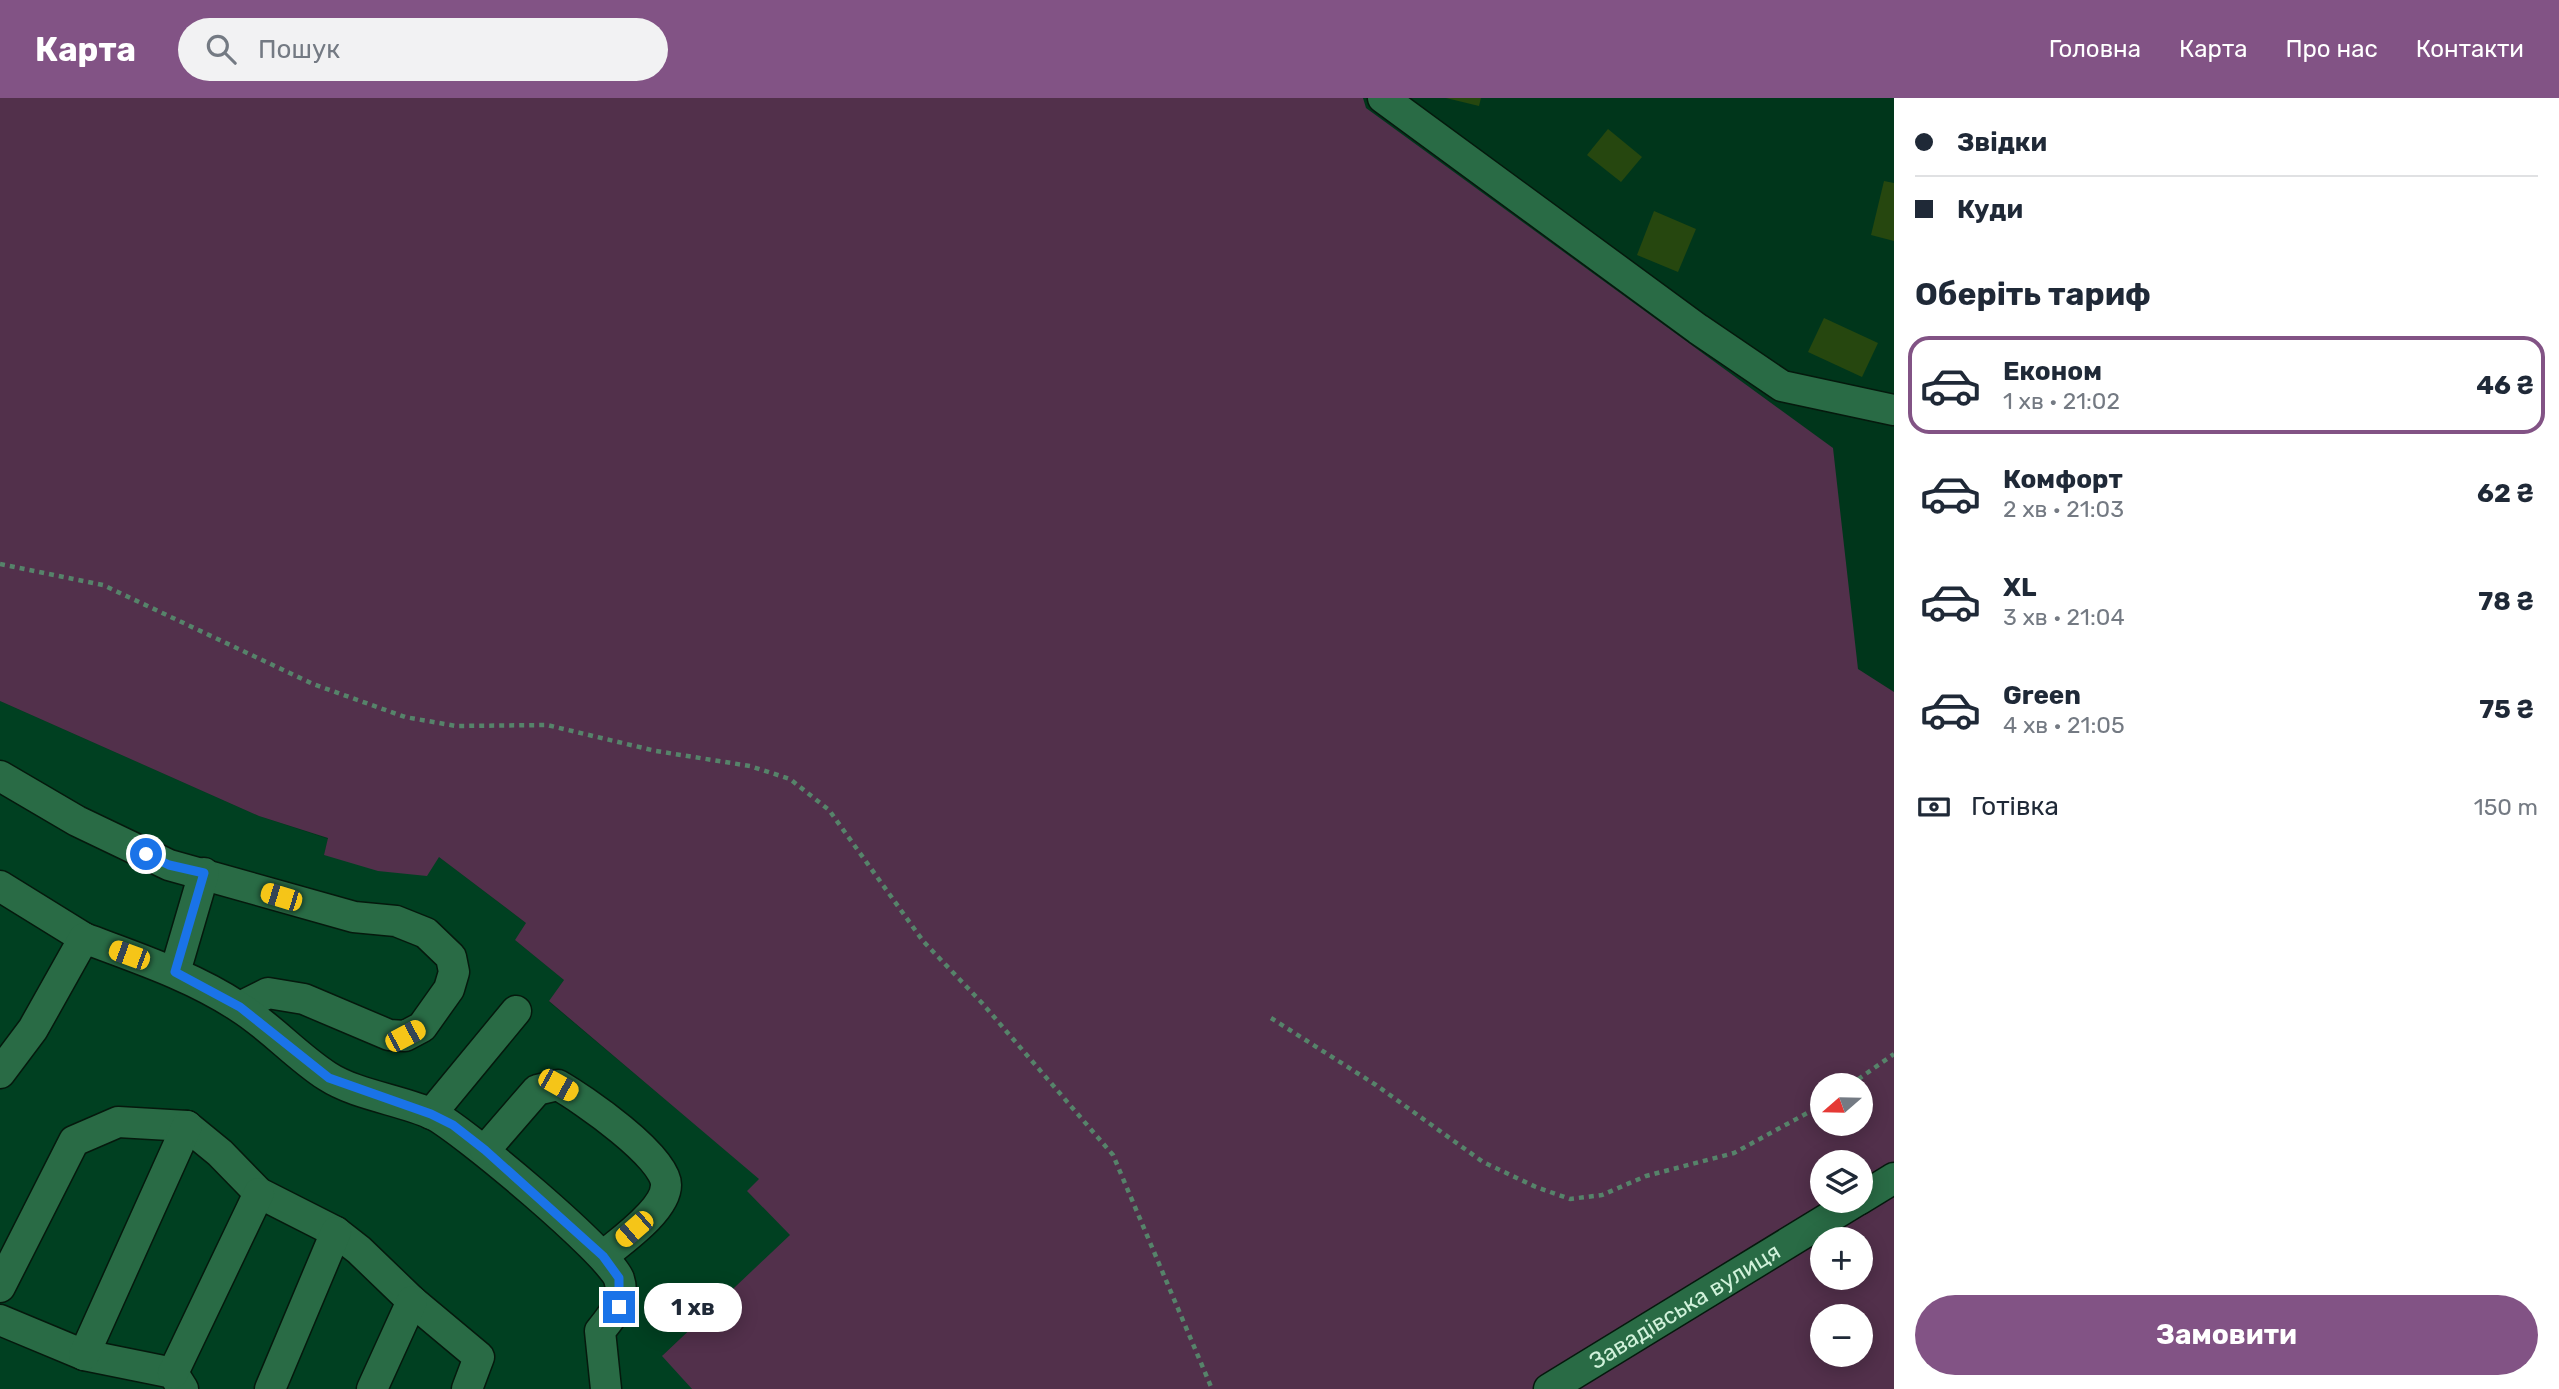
<!DOCTYPE html>
<html lang="uk">
<head>
<meta charset="utf-8">
<style>
  :root { --surface:#fff; --page:#f2f2f3; --text:#1f2937; --muted:#747a83; --line:#e0e1e3; --accent:#825385 }
  body { margin:0; font-family:Rubik,sans-serif; background:var(--page); color:var(--text); height:100vh; display:flex; flex-direction:column; font-size:26px; white-space:nowrap }
  * { box-sizing:border-box; margin:0 }
  p { font-size:23px; color:var(--muted) }
  .icon { flex:none; width:38px; height:38px; fill:none; stroke:currentColor; stroke-width:2; stroke-linecap:round; stroke-linejoin:round }
  .map { position:relative; flex:1; overflow:hidden }
  .details { display:flex; flex-direction:column; background:var(--surface); width:665px }
  .details>* { flex:none }
  .banner { display:grid; align-content:center; height:154px; padding:0 21px; background:var(--surface) }
  .needle { width:46px; rotate:250deg }
  .buttons { position:absolute; left:1810px; top:975px; display:grid; gap:14px }
  .buttons a { display:grid; place-items:center; width:63px; height:63px; border-radius:50%; background:var(--surface); box-shadow:0 4px 18px #0003; font-size:35px }
  .end { position:absolute; width:32px; height:32px; margin:-16px; border:9px solid #1a73e8; background:#fff; box-shadow:0 0 0 4px #fff }
  .from { border-radius:50% }
  .bubble { position:absolute; height:49px; border-radius:24px; background:var(--surface); box-shadow:0 4px 18px #0003; font-size:23px; font-weight:700; line-height:49px; text-align:center }
  .car { position:absolute; width:21px; height:42px; margin:-21px -10px; border-radius:9px; box-shadow:0 0 5px 2px #0007; background:linear-gradient(#f5c518 24%,#345 0 40%,#f5c518 0 76%,#345 0 86%,#f5c518 0) }
  .banner b { display:flex; align-items:center; gap:24px; height:66px; font-size:26px }
  .banner b+b { border-top:2px solid var(--line) }
  .banner i { width:18px; height:18px; background:var(--text) }
  ul { padding:0; list-style:none }
  li { display:flex; align-items:center; gap:21px; height:98px; margin:0 14px 10px; padding:0 7px; border:4px solid transparent; border-radius:21px }
  li div { flex:1 }
  li b { display:block; font-size:26px }
  li em { font-style:normal; font-weight:700 }
  li.current { border-color:var(--accent) }
  li>.icon { width:63px; height:63px; stroke-width:1.5 }
  h2 { padding:0 21px; font-size:32px; line-height:84px }
  .pay { display:flex; align-items:center; gap:18px; height:77px; padding:0 21px; font-size:26px }
  .pay p { margin-inline-start:auto }
  .action { display:flex; gap:14px; margin-top:auto; padding:14px 21px }
  .action a { flex:1; height:80px; border-radius:42px; background:var(--accent); color:#fff; font-size:28px; font-weight:700; line-height:80px; text-align:center }
  header { display:flex; align-items:center; gap:42px; box-sizing:border-box; height:98px; padding:0 35px; background:var(--accent); color:#fff }
  header strong { font-size:33px }
  nav { display:flex; gap:38px; margin-inline-start:auto; font-size:24px }
  .search { width:490px; height:63px; background:var(--page); display:flex; align-items:center; gap:18px; box-sizing:border-box; padding:0 24px; border-radius:38px; color:var(--muted); font-size:26px }
  main { display:flex; flex:1; min-height:0 }
  .map>svg:first-child { display:block }
  .built { fill:#004021 }
  .green { fill:#52304b; fill-rule:evenodd }
  .building { fill:#26470f }
  .lines { fill:none; stroke-linecap:round; stroke-linejoin:round }
  .minor-casing { stroke:#05190d; stroke-width:33 }
  .path { stroke:#56836a; stroke-width:4.5; stroke-dasharray:5 5; stroke-linecap:butt }
  .minor { stroke:#296b45; stroke-width:30 }
  .route { stroke:#1a73e8; stroke-width:9 }
  .labels { text-anchor:middle; dominant-baseline:central; stroke-width:5; stroke-linejoin:round; paint-order:stroke }
  .street-label { font-size:23px; fill:#d0f1da; stroke:#011a0b }
</style>
</head>
<body>
<header>
<strong>Карта</strong>
<div class="search"><svg class="icon" aria-label="search" viewBox="0 0 24 24"><circle cx="10" cy="10" r="6"/><path d="M15 15l6 6"/></svg>Пошук</div>
<nav><a>Головна</a><a>Карта</a><a>Про нас</a><a>Контакти</a></nav>
</header>
<main>
<div class="map">
<svg width="1894" height="1291" viewBox="0 0 1894 1291">
  <rect width="100%" height="100%" fill="#00361b"/>
  <path class="built" d="M0,603l259,115 69,23 -4,16 115,2 88,67 -12,16 49,40 -15,22 211,177 -12,13 43,43 -128,120 29,34h-692z"/>
  <path class="green" d="M0,0h1363l3,10 467,340 25,221 36,23v697h-1202l-30,-33 128,-121 -43,-44 12,-12 -210,-178 15,-21 -49,-40 11,-17 -87,-66 -12,19 -49,-5 -54,-16 4,-17 -69,-22 -259,-115zM1822,987h38v39h-38zM1822,1064h38v38h-38zM1822,1141h38v39h-38zM1822,1218h38v38h-38z"/>
  <g class="building">
    <path d="M1446,0h35l-2,8z"/>
    <path d="M1608,31l34,28 -21,25 -34,-27z"/>
    <path d="M1884,83l10,2v58l-23,-6z"/>
    <path d="M1654,113l42,18 -18,43 -41,-17z"/>
    <path d="M1824,220l54,25 -16,34 -54,-25z"/>
  </g>
  <g class="lines">
    <defs>
      <g id="minor">
        <path d="M1383,0l315,231 84,57 112,24"/>
        <path d="M0,678l77,45 92,44 185,52 42,4 30,12 25,24 3,15 -5,17 -27,38 -17,9 -16,-1 -85,-36 -36,-6 -28,14"/>
        <path d="M0,788l84,52"/>
        <path d="M175,874l29,-99"/>
        <path d="M0,975l33,-44 51,-91c53,20 108,38 155,69 32,20 57,49 88,69 29,19 74,24 105,38 28,13 180,141 187,165 7,21 -6,36 -19,52l6,58"/>
        <path d="M431,1016l85,-103"/>
        <path d="M485,1052l52,-60 21,-5c23,13 109,72 108,100 0,25 -45,56 -63,71"/>
        <path d="M1860,1101l34,-21"/>
        <path d="M0,1189l74,-146 44,-19 69,4 33,27 39,40 77,39 23,18 53,51 67,56 -12,32"/>
        <path d="M0,1222l84,35 89,18 10,16"/>
        <path d="M84,1257l103,-229"/>
        <path d="M173,1275l86,-180"/>
        <path d="M270,1291l66,-157"/>
        <path d="M372,1291l40,-88"/>
        <path id="s1" d="M1549,1291l309,-189"/>
      </g>
    </defs>
    <use href="#minor" class="minor-casing"/>
    <g class="path">
      <path d="M0,466l103,21 210,99 92,33 51,9 91,-1 109,26 94,15 40,13 39,31 94,131 59,62 131,152 99,234"/>
      <path d="M1271,920l105,67 107,77 53,25 34,12 32,-4 44,-19 88,-23 88,-48"/>
      <path d="M1850,987l44,-31"/>
    </g>
    <use href="#minor" class="minor"/>
  </g>
  <g class="lines">
    <path class="route" d="M146,756l23,11 35,8 -29,99 65,35 89,71 102,36 22,11 32,25 118,106 16,22v29"/>
  </g>
  <g class="labels">
    <g class="street-label">
      <text stroke="none"><textPath href="#s1" startOffset="159">Завадівська вулиця</textPath></text>
    </g>
  </g>
</svg>
<div class="buttons">
<a><svg class="needle" viewBox="-14 -14 28 28"><path d="M0-13l5 13h-10z" fill="#e53935"/><path d="M0 13l5-13h-10z" fill="#747a83"/></svg></a>
<a><svg class="icon" aria-label="layers" viewBox="0 0 24 24"><path d="M12 4l9 5-9 5-9-5zM3 14l9 5 9-5"/></svg></a>
<a>+</a>
<a>−</a>
</div>
<i class="end from" style="left:146px;top:756px"></i>
<i class="end" style="left:619px;top:1209px"></i>
<div class="bubble" style="left:644px;top:1185px;width:98px">1 хв</div>
<i class="car" style="left:281px;top:799px;rotate:287deg"></i>
<i class="car" style="left:129px;top:857px;rotate:290deg"></i>
<i class="car" style="left:405px;top:938px;rotate:62deg"></i>
<i class="car" style="left:558px;top:987px;rotate:119deg"></i>
<i class="car" style="left:634px;top:1131px;rotate:229deg"></i>
</div>
<section class="details">
<div class="banner">
<b><i class="from"></i>Звідки</b>
<b><i></i>Куди</b>
</div>
<h2>Оберіть тариф</h2>
<ul>
<li class="current"><svg class="icon" aria-label="car" viewBox="0 0 24 24"><path d="M5 17H2v-5l4-1 3-4h7l3 4 3 1v5h-3M9 17h6M6 11h13"/><circle cx="7" cy="17" r="2"/><circle cx="17" cy="17" r="2"/></svg><div><b>Економ</b><p>1 хв · 21:02</p></div><em>46 ₴</em></li>
<li><svg class="icon" aria-label="car" viewBox="0 0 24 24"><path d="M5 17H2v-5l4-1 3-4h7l3 4 3 1v5h-3M9 17h6M6 11h13"/><circle cx="7" cy="17" r="2"/><circle cx="17" cy="17" r="2"/></svg><div><b>Комфорт</b><p>2 хв · 21:03</p></div><em>62 ₴</em></li>
<li><svg class="icon" aria-label="car" viewBox="0 0 24 24"><path d="M5 17H2v-5l4-1 3-4h7l3 4 3 1v5h-3M9 17h6M6 11h13"/><circle cx="7" cy="17" r="2"/><circle cx="17" cy="17" r="2"/></svg><div><b>XL</b><p>3 хв · 21:04</p></div><em>78 ₴</em></li>
<li><svg class="icon" aria-label="car" viewBox="0 0 24 24"><path d="M5 17H2v-5l4-1 3-4h7l3 4 3 1v5h-3M9 17h6M6 11h13"/><circle cx="7" cy="17" r="2"/><circle cx="17" cy="17" r="2"/></svg><div><b>Green</b><p>4 хв · 21:05</p></div><em>75 ₴</em></li>
</ul>
<div class="pay"><svg class="icon" aria-label="cash" viewBox="0 0 24 24"><path d="M3 7h18v10H3z"/><circle cx="12" cy="12" r="2"/></svg>Готівка<p>150 m</p></div>
<div class="action"><a>Замовити</a></div>
</section>
</main>
</body>
</html>
